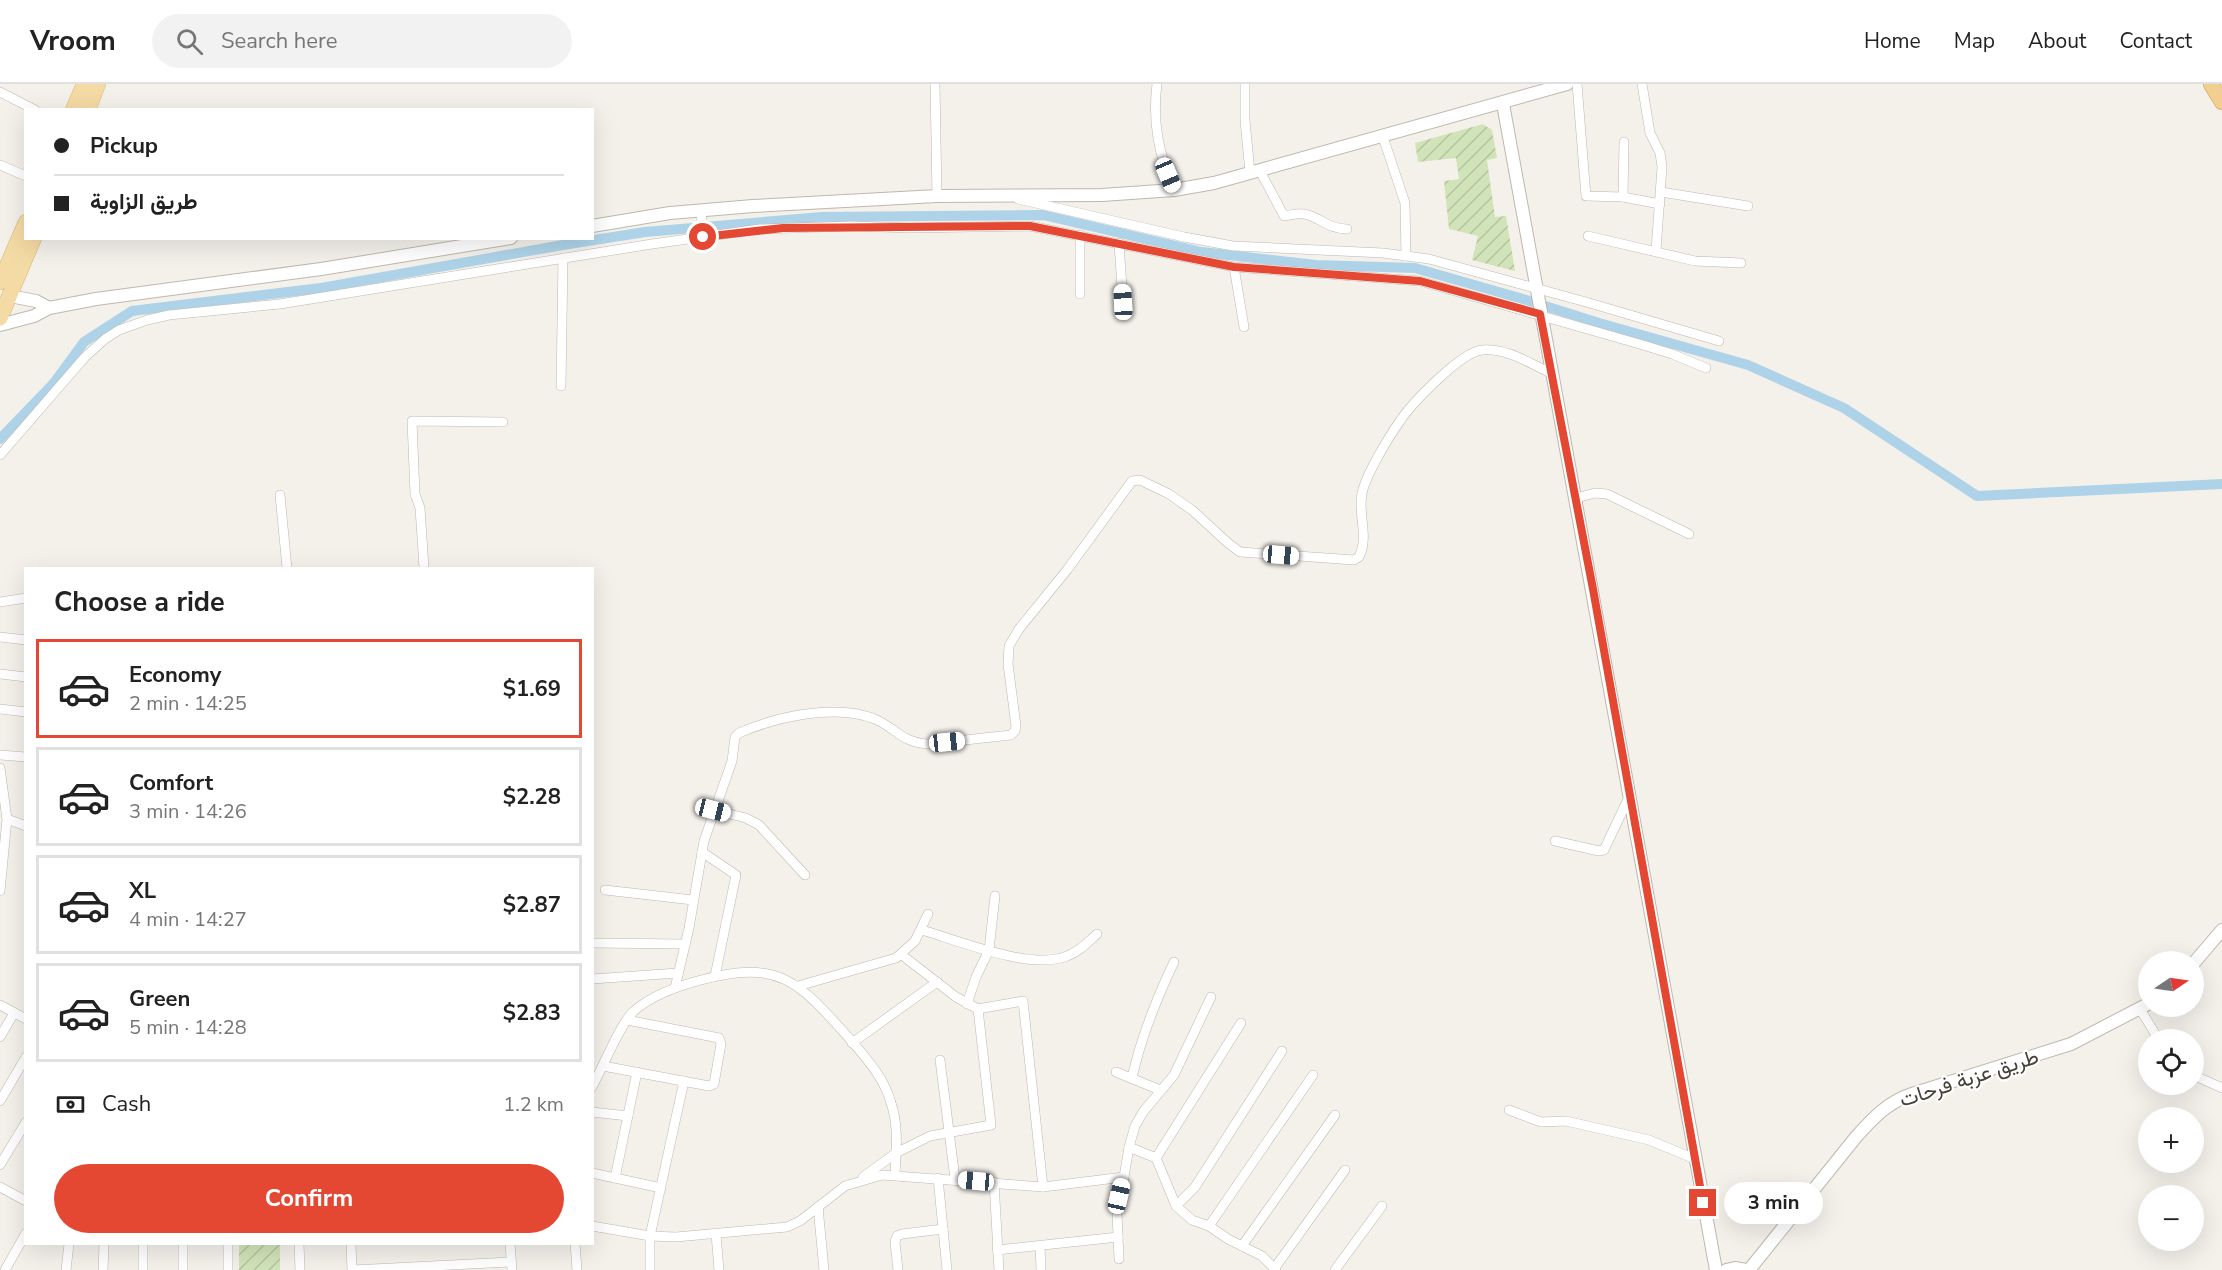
<!DOCTYPE html>
<html lang="en">
<head>
<meta charset="utf-8">
<style>
  :root { --surface:#fff; --page:#f2f2f2; --text:#222; --muted:#767676; --line:#e0e0e0; --accent:#e44732 }
  body { margin:0; font-family:"Nunito Sans",Vazirmatn,sans-serif; background:var(--page); color:var(--text); height:100vh; display:flex; flex-direction:column; font-size:22px; white-space:nowrap }
  * { box-sizing:border-box; margin:0 }
  p { font-size:20px; color:var(--muted) }
  .icon { flex:none; width:33px; height:33px; fill:none; stroke:currentColor; stroke-width:2; stroke-linecap:round; stroke-linejoin:round }
  .map { position:relative; flex:1; overflow:hidden }
  .side { position:absolute; left:24px; top:483px; width:570px; height:678px; display:flex; flex-direction:column; background:var(--surface); border-radius:0px; box-shadow:0 6px 24px #0002 }
  .side>* { flex:none }
  .banner { position:absolute; left:24px; top:24px; width:570px; height:132px; border-radius:0px; box-shadow:0 6px 24px #0002; display:grid; align-content:center; height:132px; padding:0 30px; background:var(--surface) }
  .needle { width:39px; rotate:77deg }
  .buttons { position:absolute; left:2138px; top:867px; display:grid; gap:12px }
  .buttons a { display:grid; place-items:center; width:66px; height:66px; border-radius:50%; background:var(--surface); box-shadow:0 6px 24px #0002; font-size:30px }
  .end { position:absolute; width:27px; height:27px; margin:-14px; border:8px solid #e44732; background:#fff; box-shadow:0 0 0 3px #fff }
  .from { border-radius:50% }
  .bubble { position:absolute; height:42px; border-radius:21px; background:var(--surface); box-shadow:0 6px 24px #0002; font-size:20px; font-weight:700; line-height:42px; text-align:center }
  .car { position:absolute; width:18px; height:36px; margin:-18px -9px; border-radius:8px; box-shadow:0 0 4px 2px #0007; background:linear-gradient(#fff 24%,#345 0 40%,#fff 0 76%,#345 0 86%,#fff 0) }
  .banner b { display:flex; align-items:center; gap:21px; height:57px; font-size:22px }
  .banner b+b { border-top:2px solid var(--line) }
  .banner i { width:15px; height:15px; background:var(--text) }
  ul { padding:0; list-style:none }
  li { display:flex; align-items:center; gap:18px; height:99px; margin:0 12px 9px; padding:0 18px; border:3px solid var(--line); border-radius:0px }
  li div { flex:1 }
  li b { display:block; font-size:22px }
  li em { font-style:normal; font-weight:700 }
  li.selected { border-color:var(--accent) }
  li>.icon { width:54px; height:54px; stroke-width:1.5 }
  h2 { padding:0 30px; font-size:27px; line-height:72px }
  .pay { display:flex; align-items:center; gap:15px; height:66px; padding:0 30px; font-size:22px }
  .pay p { margin-inline-start:auto }
  .primary-button { display:flex; gap:12px; margin-top:auto; padding:12px 30px }
  .primary-button a { flex:1; height:69px; border-radius:36px; background:var(--accent); color:#fff; font-size:24px; font-weight:700; line-height:69px; text-align:center }
  header { display:flex; align-items:center; gap:36px; box-sizing:border-box; height:84px; padding:0 30px; background:var(--surface); border-bottom:2px solid var(--line) }
  header strong { font-size:28px }
  nav { display:flex; gap:33px; margin-inline-start:auto; font-size:21px }
  .search { width:420px; height:54px; background:var(--page); display:flex; align-items:center; gap:15px; box-sizing:border-box; padding:0 21px; border-radius:33px; color:var(--muted); font-size:22px }
  .map>svg:first-child { display:block }
  .garden { fill:url(#garden-furrows) }
  .lines { fill:none; stroke-linecap:round; stroke-linejoin:round }
  .canal { stroke:#aed3e9; stroke-width:10 }
  .minor-casing { stroke:#beb8ae; stroke-width:10 }
  .tertiary-casing { stroke:#beb8ae; stroke-width:14 }
  .primary-casing { stroke:#d8b775; stroke-width:16 }
  .trunk-casing { stroke:#ce994b; stroke-width:16 }
  .minor { stroke:#fff; stroke-width:9 }
  .tertiary { stroke:#fff; stroke-width:12 }
  .primary { stroke:#f4daa4; stroke-width:15 }
  .trunk { stroke:#f2cf90; stroke-width:15 }
  .route { stroke:#e44732; stroke-width:8 }
  .labels { text-anchor:middle; dominant-baseline:central; stroke-width:4.5; stroke-linejoin:round; paint-order:stroke }
  .street-label { font-size:21px; fill:#474139; stroke:#fff }
</style>
</head>
<body>
<header>
<strong>Vroom</strong>
<div class="search"><svg class="icon" aria-label="search" viewBox="0 0 24 24"><circle cx="10" cy="10" r="6"/><path d="M15 15l6 6"/></svg>Search here</div>
<nav><a>Home</a><a>Map</a><a>About</a><a>Contact</a></nav>
</header>
<div class="map">
<svg width="2222" height="1186" viewBox="0 0 2222 1186">
  <defs>
    <pattern id="garden-furrows" width="10" height="10" patternUnits="userSpaceOnUse" patternTransform="scale(1.5)"><rect width="10" height="10" fill="#d1e3b8"/><path d="M-1 1l2-2M0 10L10 0M9 11l2-2" fill="none" stroke="#b5c49f"/></pattern>
  </defs>
  <rect width="100%" height="100%" fill="#f4f1eb"/>
  <g class="garden">
    <path d="M1483,40l9,6 5,28 -10,2 8,57 11,-1 9,55 -43,-11 6,-24 -29,-7 -5,-48 15,-2 -3,-21 -38,4 -3,-19z"/>
    <rect x="239" y="1160" width="41" height="26"/>
  </g>
  <g class="lines">
    <path class="canal" d="M0,355l54,-56 30,-41 48,-31 189,-23 242,-43 82,-13 177,-15 221,-2 159,37 114,13 99,3 108,31 76,24 149,42 96,43 133,88 245,-12"/>
    <defs>
      <g id="minor">
        <path d="M935,0l2,112"/>
        <path d="M1157,0c-5,38 2,71 17,106"/>
        <path d="M1245,0v36l5,53"/>
        <path d="M1577,0l9,112 37,1 37,7"/>
        <path d="M1642,0l8,49 10,20 2,14 -6,83"/>
        <path d="M0,8l35,18"/>
        <path d="M1383,53l22,66 1,53"/>
        <path d="M0,81l26,11"/>
        <path d="M1260,87l24,45c7,-1 13,-3 20,-2 17,3 23,15 43,15"/>
        <path d="M1661,108l87,14"/>
        <path d="M1623,113l1,-55"/>
        <path d="M1018,115l166,38 49,9 150,7 46,6 157,43 133,39"/>
        <path d="M701,126l2,27"/>
        <path d="M1588,152l107,25 46,2"/>
        <path d="M1119,159l4,59"/>
        <path d="M1234,183l10,60"/>
        <path d="M1080,210v-59"/>
        <path d="M561,302l2,-128"/>
        <path d="M0,371l85,-98 20,-18 14,-9 28,-10 22,-5 111,-11 372,-60 108,-15 92,-3 58,2 120,-2 204,41 186,14 223,64 29,9 34,14"/>
        <path d="M280,411l7,73"/>
        <path d="M1576,414l19,-5 12,1 82,40"/>
        <path d="M424,484l-4,-60 -5,-14 -3,-73 91,1"/>
        <path d="M0,518l26,-4"/>
        <path d="M0,553l26,3"/>
        <path d="M0,590l26,3"/>
        <path d="M0,625l26,3"/>
        <path d="M0,671l26,2"/>
        <path d="M0,684l7,51 19,7"/>
        <path d="M713,726l33,8 13,7 46,50"/>
        <path d="M1555,757l44,10 5,-1 25,-53"/>
        <path d="M702,768l34,23 -21,101"/>
        <path d="M605,806l88,10"/>
        <path d="M0,807l7,-72"/>
        <path d="M922,846c37,11 110,41 145,26 12,-4 21,-14 30,-22"/>
        <path d="M592,859l93,1"/>
        <path d="M592,895l86,-6"/>
        <path d="M798,902l98,-28 19,-17 13,-27"/>
        <path d="M675,904l14,-60 15,-87 28,-80 3,-24 4,-4c37,-16 96,-30 136,-14 22,10 26,23 53,25l83,-9 4,-4 1,-5 -8,-62 1,-18 10,-17 48,-59 65,-89 8,-1 29,14 23,16 36,33 12,9 114,8 5,-3c11,-22 -3,-45 4,-68 6,-19 25,-51 37,-68 12,-18 61,-69 82,-71 23,-3 49,14 69,23"/>
        <path d="M967,920l9,-27 13,-27 6,-54"/>
        <path d="M0,921l26,14"/>
        <path d="M978,925l45,-8 20,186"/>
        <path d="M2140,925l19,31"/>
        <path d="M0,953l14,-24"/>
        <path d="M852,959l85,-61"/>
        <path d="M940,976l15,119"/>
        <path d="M603,982l106,20 5,-2 7,-40 -2,-6 -92,-18"/>
        <path d="M1116,988l44,18"/>
        <path d="M2193,991l29,13"/>
        <path d="M1132,994c9,-41 24,-78 42,-116"/>
        <path d="M592,1003c10,-18 29,-65 42,-76 18,-16 44,-25 67,-31 78,-21 97,1 148,58 17,20 35,39 42,65 8,23 5,48 4,72"/>
        <path d="M0,1017l26,-44"/>
        <path d="M1509,1026l32,12 25,-1 83,19 46,19"/>
        <path d="M592,1028l36,4"/>
        <path d="M1129,1063l6,-21 8,-14 31,-37 37,-78"/>
        <path d="M1156,1074l85,-135"/>
        <path d="M0,1081l26,-43"/>
        <path d="M592,1089l69,15"/>
        <path d="M863,1093l33,-24 34,-17 61,-11 -13,-116 -22,-12 -54,-42"/>
        <path d="M615,1094l22,-106"/>
        <path d="M938,1094l9,92"/>
        <path d="M994,1098l5,88"/>
        <path d="M0,1103l26,14"/>
        <path d="M1176,1122l19,-19 87,-136"/>
        <path d="M818,1123l6,63"/>
        <path d="M592,1142l58,10 26,1 111,-10 13,-6 45,-35 37,-11 161,12 81,-10 5,-30 27,11 20,48 16,14 17,6 19,13 34,17 14,14"/>
        <path d="M1209,1142l104,-151"/>
        <path d="M716,1150l3,36"/>
        <path d="M299,1160l1,26"/>
        <path d="M351,1160l1,26 159,-8"/>
        <path d="M510,1160l2,26"/>
        <path d="M575,1160l2,26"/>
        <path d="M1040,1162l1,24"/>
        <path d="M1242,1162l93,-131"/>
        <path d="M997,1166l121,-13"/>
        <path d="M1119,1175l-2,-46 7,-36"/>
        <path d="M1274,1185l71,-99"/>
        <path d="M5,1186l21,-37"/>
        <path d="M66,1186l3,-26"/>
        <path d="M103,1186l1,-26"/>
        <path d="M143,1186v-26"/>
        <path d="M183,1186v-26"/>
        <path d="M228,1186v-26"/>
        <path d="M650,1186v-34l34,-155"/>
        <path d="M898,1186l-3,-28 2,-6 5,-2 41,-5"/>
        <path d="M1335,1186l47,-64"/>
      </g>
      <g id="tertiary">
        <path d="M1503,20l213,1166"/>
        <path d="M592,142l78,-13 83,-7 184,-10 165,-1 72,-5 40,-7 353,-99"/>
        <path d="M10,212l26,5 13,7"/>
        <path d="M0,241l34,-9 15,-8 47,-9 225,-30 190,-31"/>
        <path d="M2193,880l29,-34"/>
        <path d="M1726,1186l9,-2 11,2"/>
        <path d="M1749,1186l107,-133c17,-19 32,-35 56,-43l159,-50 77,-40"/>
      </g>
      <g id="primary">
        <path d="M73,26l11,-26"/>
        <path d="M88,26l10,-26"/>
        <path d="M0,198l26,-60"/>
        <path d="M0,234l34,-80"/>
      </g>
      <path id="trunk" d="M2211,0l11,18"/>
    </defs>
    <use href="#minor" class="minor-casing"/>
    <use href="#tertiary" class="tertiary-casing"/>
    <use href="#primary" class="primary-casing"/>
    <use href="#trunk" class="trunk-casing"/>
    <use href="#minor" class="minor"/>
    <use href="#tertiary" class="tertiary"/>
    <use href="#primary" class="primary"/>
    <use href="#trunk" class="trunk"/>
  </g>
  <g class="lines">
    <path class="route" d="M703,153l80,-9 247,-2 204,41 186,14 120,33 53,275 110,614"/>
  </g>
  <g class="labels">
    <g class="street-label">
      <text transform="translate(1969 994) rotate(-18)">طريق عزبة فرحات</text>
    </g>
  </g>
</svg>
<div class="buttons">
<a><svg class="needle" viewBox="-14 -14 28 28"><path d="M0-13l5 13h-10z" fill="#e53935"/><path d="M0 13l5-13h-10z" fill="#767676"/></svg></a>
<a><svg class="icon" aria-label="locate" viewBox="0 0 24 24"><circle cx="12" cy="12" r="6"/><path d="M12 2v4M12 18v4M2 12h4M18 12h4"/></svg></a>
<a>+</a>
<a>−</a>
</div>
<i class="end from" style="left:703px;top:153px"></i>
<i class="end" style="left:1703px;top:1119px"></i>
<div class="bubble" style="left:1724px;top:1098px;width:99px">3 min</div>
<i class="car" style="left:1168px;top:91px;rotate:157deg"></i>
<i class="car" style="left:1123px;top:218px;rotate:357deg"></i>
<i class="car" style="left:1281px;top:471px;rotate:95deg"></i>
<i class="car" style="left:947px;top:658px;rotate:84deg"></i>
<i class="car" style="left:713px;top:726px;rotate:104deg"></i>
<i class="car" style="left:976px;top:1097px;rotate:275deg"></i>
<i class="car" style="left:1119px;top:1112px;rotate:13deg"></i>
<div class="banner">
<b><i class="from"></i>Pickup</b>
<b><i></i>طريق الزاوية</b>
</div>
<section class="side">
<h2>Choose a ride</h2>
<ul>
<li class="selected"><svg class="icon" aria-label="car" viewBox="0 0 24 24"><path d="M5 17H2v-5l4-1 3-4h7l3 4 3 1v5h-3M9 17h6M6 11h13"/><circle cx="7" cy="17" r="2"/><circle cx="17" cy="17" r="2"/></svg><div><b>Economy</b><p>2 min · 14:25</p></div><em>$1.69</em></li>
<li><svg class="icon" aria-label="car" viewBox="0 0 24 24"><path d="M5 17H2v-5l4-1 3-4h7l3 4 3 1v5h-3M9 17h6M6 11h13"/><circle cx="7" cy="17" r="2"/><circle cx="17" cy="17" r="2"/></svg><div><b>Comfort</b><p>3 min · 14:26</p></div><em>$2.28</em></li>
<li><svg class="icon" aria-label="car" viewBox="0 0 24 24"><path d="M5 17H2v-5l4-1 3-4h7l3 4 3 1v5h-3M9 17h6M6 11h13"/><circle cx="7" cy="17" r="2"/><circle cx="17" cy="17" r="2"/></svg><div><b>XL</b><p>4 min · 14:27</p></div><em>$2.87</em></li>
<li><svg class="icon" aria-label="car" viewBox="0 0 24 24"><path d="M5 17H2v-5l4-1 3-4h7l3 4 3 1v5h-3M9 17h6M6 11h13"/><circle cx="7" cy="17" r="2"/><circle cx="17" cy="17" r="2"/></svg><div><b>Green</b><p>5 min · 14:28</p></div><em>$2.83</em></li>
</ul>
<div class="pay"><svg class="icon" aria-label="cash" viewBox="0 0 24 24"><path d="M3 7h18v10H3z"/><circle cx="12" cy="12" r="2"/></svg>Cash<p>1.2 km</p></div>
<div class="primary-button"><a>Confirm</a></div>
</section>
</div>
</body>
</html>
